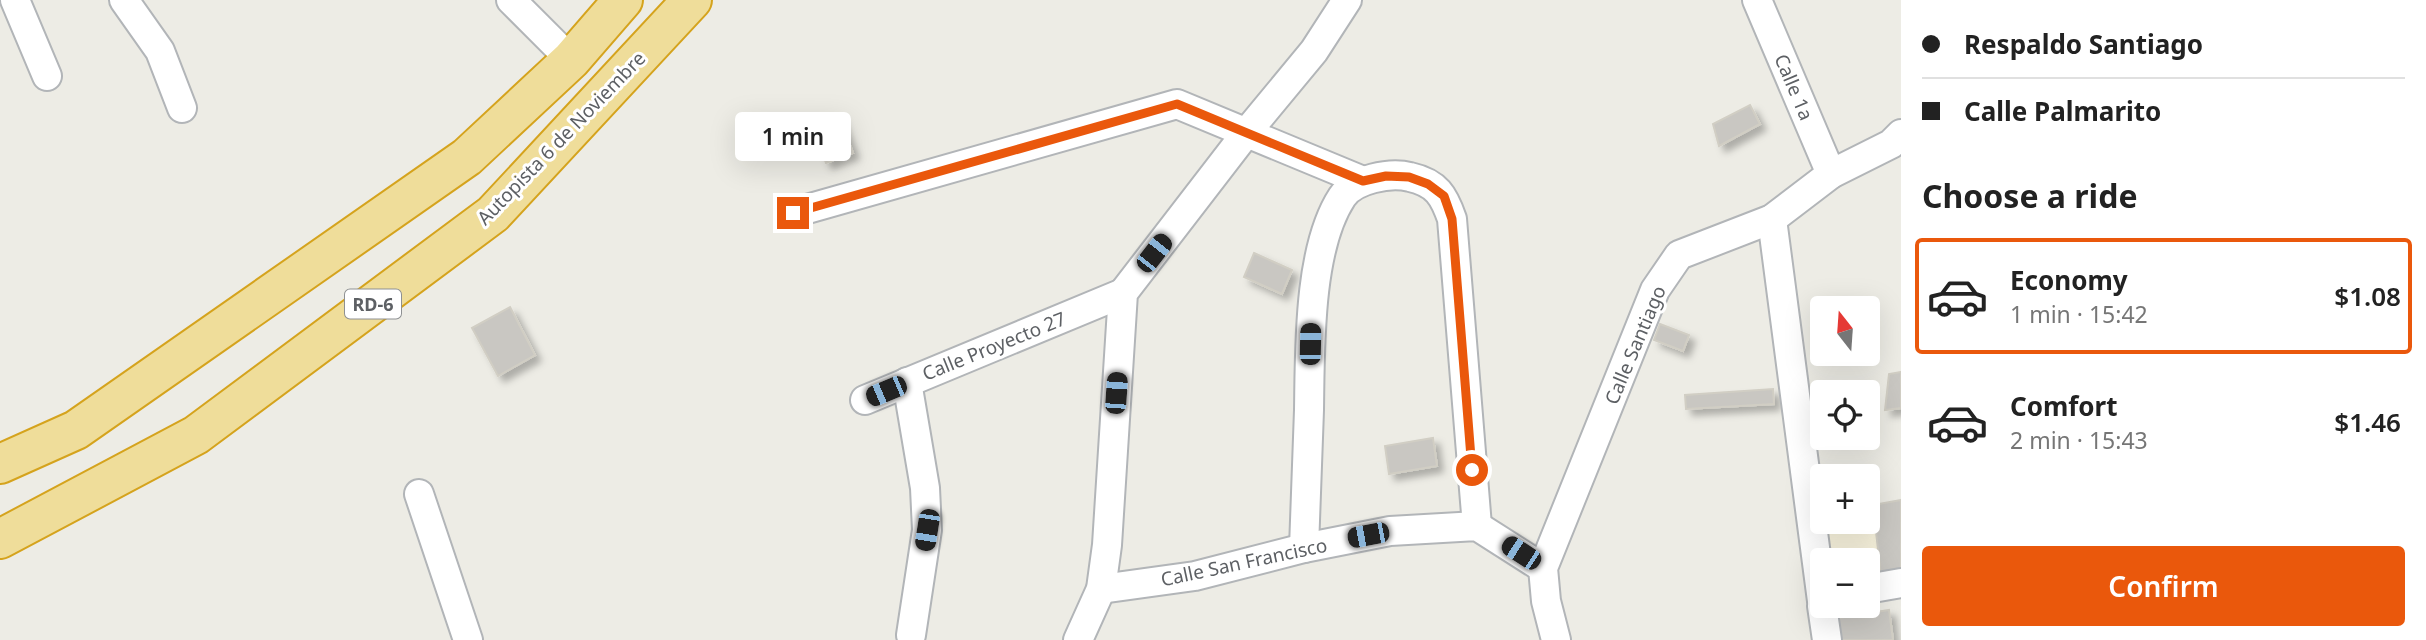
<!DOCTYPE html>
<html lang="en">
<head>
<meta charset="utf-8">
<style>
  :root { --surface:#fff; --page:#f2f2f2; --text:#222; --muted:#767676; --line:#e0e0e0; --accent:#ea580c }
  body { margin:0; font-family:"Noto Sans",sans-serif; background:var(--page); color:var(--text); height:100vh; display:flex; flex-direction:column; font-size:26px; white-space:nowrap }
  * { box-sizing:border-box; margin:0 }
  p { font-size:23px; color:var(--muted) }
  .icon { flex:none; width:38px; height:38px; fill:none; stroke:currentColor; stroke-width:2; stroke-linecap:round; stroke-linejoin:round }
  .map { position:relative; flex:1; overflow:hidden }
  .sheet { display:flex; flex-direction:column; background:var(--surface); width:525px }
  .sheet>* { flex:none }
  .hud { display:grid; align-content:center; height:154px; padding:0 21px; background:var(--surface) }
  .needle { width:46px; rotate:343deg }
  .buttons { position:absolute; left:1810px; top:296px; display:grid; gap:14px }
  .buttons a { display:grid; place-items:center; width:70px; height:70px; border-radius:7px; background:var(--surface); box-shadow:0 7px 28px #0002; font-size:35px }
  .end { position:absolute; width:32px; height:32px; margin:-16px; border:9px solid #ea580c; background:#fff; box-shadow:0 0 0 4px #fff }
  .from { border-radius:50% }
  .bubble { position:absolute; height:49px; border-radius:7px; background:var(--surface); box-shadow:0 7px 28px #0002; font-size:23px; font-weight:600; line-height:49px; text-align:center }
  .car { position:absolute; width:21px; height:42px; margin:-21px -10px; border-radius:9px; box-shadow:0 0 5px 2px #0007; background:linear-gradient(#222 24%,#8ab4d8 0 40%,#222 0 76%,#8ab4d8 0 86%,#222 0) }
  .hud b { display:flex; align-items:center; gap:24px; height:66px; font-size:26px }
  .hud b+b { border-top:2px solid var(--line) }
  .hud i { width:18px; height:18px; background:var(--text) }
  ul { padding:0; list-style:none }
  li { display:flex; align-items:center; gap:21px; height:116px; margin:0 14px 10px; padding:0 7px; border:4px solid transparent; border-radius:7px }
  li div { flex:1 }
  li b { display:block; font-size:26px }
  li em { font-style:normal; font-weight:600 }
  li.selected { border-color:var(--accent) }
  li>.icon { width:63px; height:63px; stroke-width:1.5 }
  h2 { padding:0 21px; font-size:32px; line-height:84px }
  .cta { display:flex; gap:14px; margin-top:auto; padding:14px 21px }
  .cta a { flex:1; height:80px; border-radius:7px; background:var(--accent); color:#fff; font-size:28px; font-weight:600; line-height:80px; text-align:center }
  main { display:flex; flex:1; min-height:0 }
  .map>svg:first-child { display:block }
  .commercial { fill:#f9f4de }
  .building { fill:#c9c7c2; stroke:#d1cec4; stroke-width:2; filter:url(#shadow) }
  .lines { fill:none; stroke-linecap:round; stroke-linejoin:round }
  .street-casing { stroke:#b2b5b8; stroke-width:32 }
  .highway-casing { stroke:#d5a31d; stroke-width:42 }
  .street { stroke:#fff; stroke-width:28 }
  .highway { stroke:#efdd9a; stroke-width:38 }
  .route { stroke:#ea580c; stroke-width:9 }
  .labels { text-anchor:middle; dominant-baseline:central; stroke-width:6; stroke-linejoin:round; paint-order:stroke }
  .shield { fill:#fff; stroke:#8e9092; stroke-width:2 }
  .shield-label { font-size:18px; font-weight:bold; fill:#5d6064 }
  .street-label { font-size:19px; fill:#5d6064; stroke:#fff }
</style>
</head>
<body>
<main>
<div class="map">
<svg width="1901" height="640" viewBox="0 0 1901 640">
  <defs>
    <filter id="shadow"><feDropShadow dx="6" dy="6" stdDeviation="3.5" flood-color="#0004"/></filter>
  </defs>
  <rect width="100%" height="100%" fill="#edece5"/>
  <path class="commercial" d="M1873,505l8,71 -14,3v-19h-37l-3,-38h40v-16z"/>
  <g class="building">
    <path d="M1750,105l10,19 -41,22 -6,-22z"/>
    <path d="M839,116l14,37 -27,10 -14,-37z"/>
    <path d="M1254,253l38,17 -10,24 -38,-17z"/>
    <path d="M510,307l25,48 -37,21 -26,-48z"/>
    <path d="M1660,324l29,11 -6,16 -29,-11z"/>
    <path d="M1901,372v36l-16,2 4,-36z"/>
    <path d="M1773,389l1,15 -88,5 -1,-14z"/>
    <path d="M1433,438l4,28 -48,8 -4,-28z"/>
    <path d="M1901,500v73l-20,3 -8,-71z"/>
    <path d="M1889,610l4,30h-54l-1,-22z"/>
  </g>
  <g class="lines">
    <defs>
      <g id="street">
        <path d="M15,0l32,76"/>
        <path d="M124,0l36,51 22,57"/>
        <path d="M511,0l60,60"/>
        <path d="M1757,0l74,174"/>
        <path d="M793,213l384,-109 186,77"/>
        <path d="M1772,219l50,382"/>
        <path d="M907,382l18,106 2,42 -16,105"/>
        <path d="M865,400l258,-107"/>
        <path d="M419,494l49,146"/>
        <path d="M1304,548c2,-46 3,-92 5,-138 1,-61 -1,-161 33,-213 12,-18 48,-25 68,-20 27,6 34,19 42,42l25,307"/>
        <path d="M1101,589l94,-13 109,-28 86,-17 87,-5 66,42"/>
        <path d="M1867,589l34,-6"/>
        <path d="M1822,606l5,34"/>
        <path d="M1078,640l23,-51 6,-44 16,-252 124,-161 67,-81 33,-51"/>
        <path d="M1556,640l-10,-39 -3,-33 112,-278 24,-35 93,-36 59,-45 60,-30 10,-10"/>
      </g>
      <g id="highway">
        <path d="M0,464l76,-34 391,-273 104,-97 52,-60"/>
        <path d="M0,539l196,-104 297,-221 199,-214"/>
      </g>
    </defs>
    <use href="#street" class="street-casing"/>
    <use href="#highway" class="highway-casing"/>
    <use href="#street" class="street"/>
    <use href="#highway" class="highway"/>
  </g>
  <g class="lines">
    <path class="route" d="M793,213l384,-109 186,77 23,-5 23,1 19,7 16,12 8,23 20,251"/>
  </g>
  <g class="labels">
    <rect class="shield" x="345" y="289.5" width="56" height="29" rx="5"/>
    <g class="shield-label">
      <text x="373" y="304">RD-6</text>
    </g>
    <g class="street-label">
      <text transform="translate(1794 87) rotate(67)">Calle 1a</text>
      <text transform="translate(561 138) rotate(-46)">Autopista 6 de Noviembre</text>
      <text transform="translate(1635 345) rotate(-67)">Calle Santiago</text>
      <text transform="translate(994 346) rotate(-22)">Calle Proyecto 27</text>
      <text transform="translate(1244 562) rotate(-12)">Calle San Francisco</text>
    </g>
  </g>
</svg>
<div class="buttons">
<a><svg class="needle" viewBox="-14 -14 28 28"><path d="M0-13l5 13h-10z" fill="#e53935"/><path d="M0 13l5-13h-10z" fill="#767676"/></svg></a>
<a><svg class="icon" aria-label="locate" viewBox="0 0 24 24"><circle cx="12" cy="12" r="6"/><path d="M12 2v4M12 18v4M2 12h4M18 12h4"/></svg></a>
<a>+</a>
<a>−</a>
</div>
<i class="end from" style="left:1472px;top:470px"></i>
<i class="end" style="left:793px;top:213px"></i>
<div class="bubble" style="left:735px;top:112px;width:116px">1 min</div>
<i class="car" style="left:1154px;top:253px;rotate:38deg"></i>
<i class="car" style="left:1310px;top:344px;rotate:1deg"></i>
<i class="car" style="left:886px;top:391px;rotate:247deg"></i>
<i class="car" style="left:1116px;top:393px;rotate:4deg"></i>
<i class="car" style="left:927px;top:530px;rotate:189deg"></i>
<i class="car" style="left:1368px;top:535px;rotate:259deg"></i>
<i class="car" style="left:1521px;top:553px;rotate:303deg"></i>
</div>
<section class="sheet">
<div class="hud">
<b><i class="from"></i>Respaldo Santiago</b>
<b><i></i>Calle Palmarito</b>
</div>
<h2>Choose a ride</h2>
<ul>
<li class="selected"><svg class="icon" aria-label="car" viewBox="0 0 24 24"><path d="M5 17H2v-5l4-1 3-4h7l3 4 3 1v5h-3M9 17h6M6 11h13"/><circle cx="7" cy="17" r="2"/><circle cx="17" cy="17" r="2"/></svg><div><b>Economy</b><p>1 min · 15:42</p></div><em>$1.08</em></li>
<li><svg class="icon" aria-label="car" viewBox="0 0 24 24"><path d="M5 17H2v-5l4-1 3-4h7l3 4 3 1v5h-3M9 17h6M6 11h13"/><circle cx="7" cy="17" r="2"/><circle cx="17" cy="17" r="2"/></svg><div><b>Comfort</b><p>2 min · 15:43</p></div><em>$1.46</em></li>
</ul>
<div class="cta"><a>Confirm</a></div>
</section>
</main>
</body>
</html>
